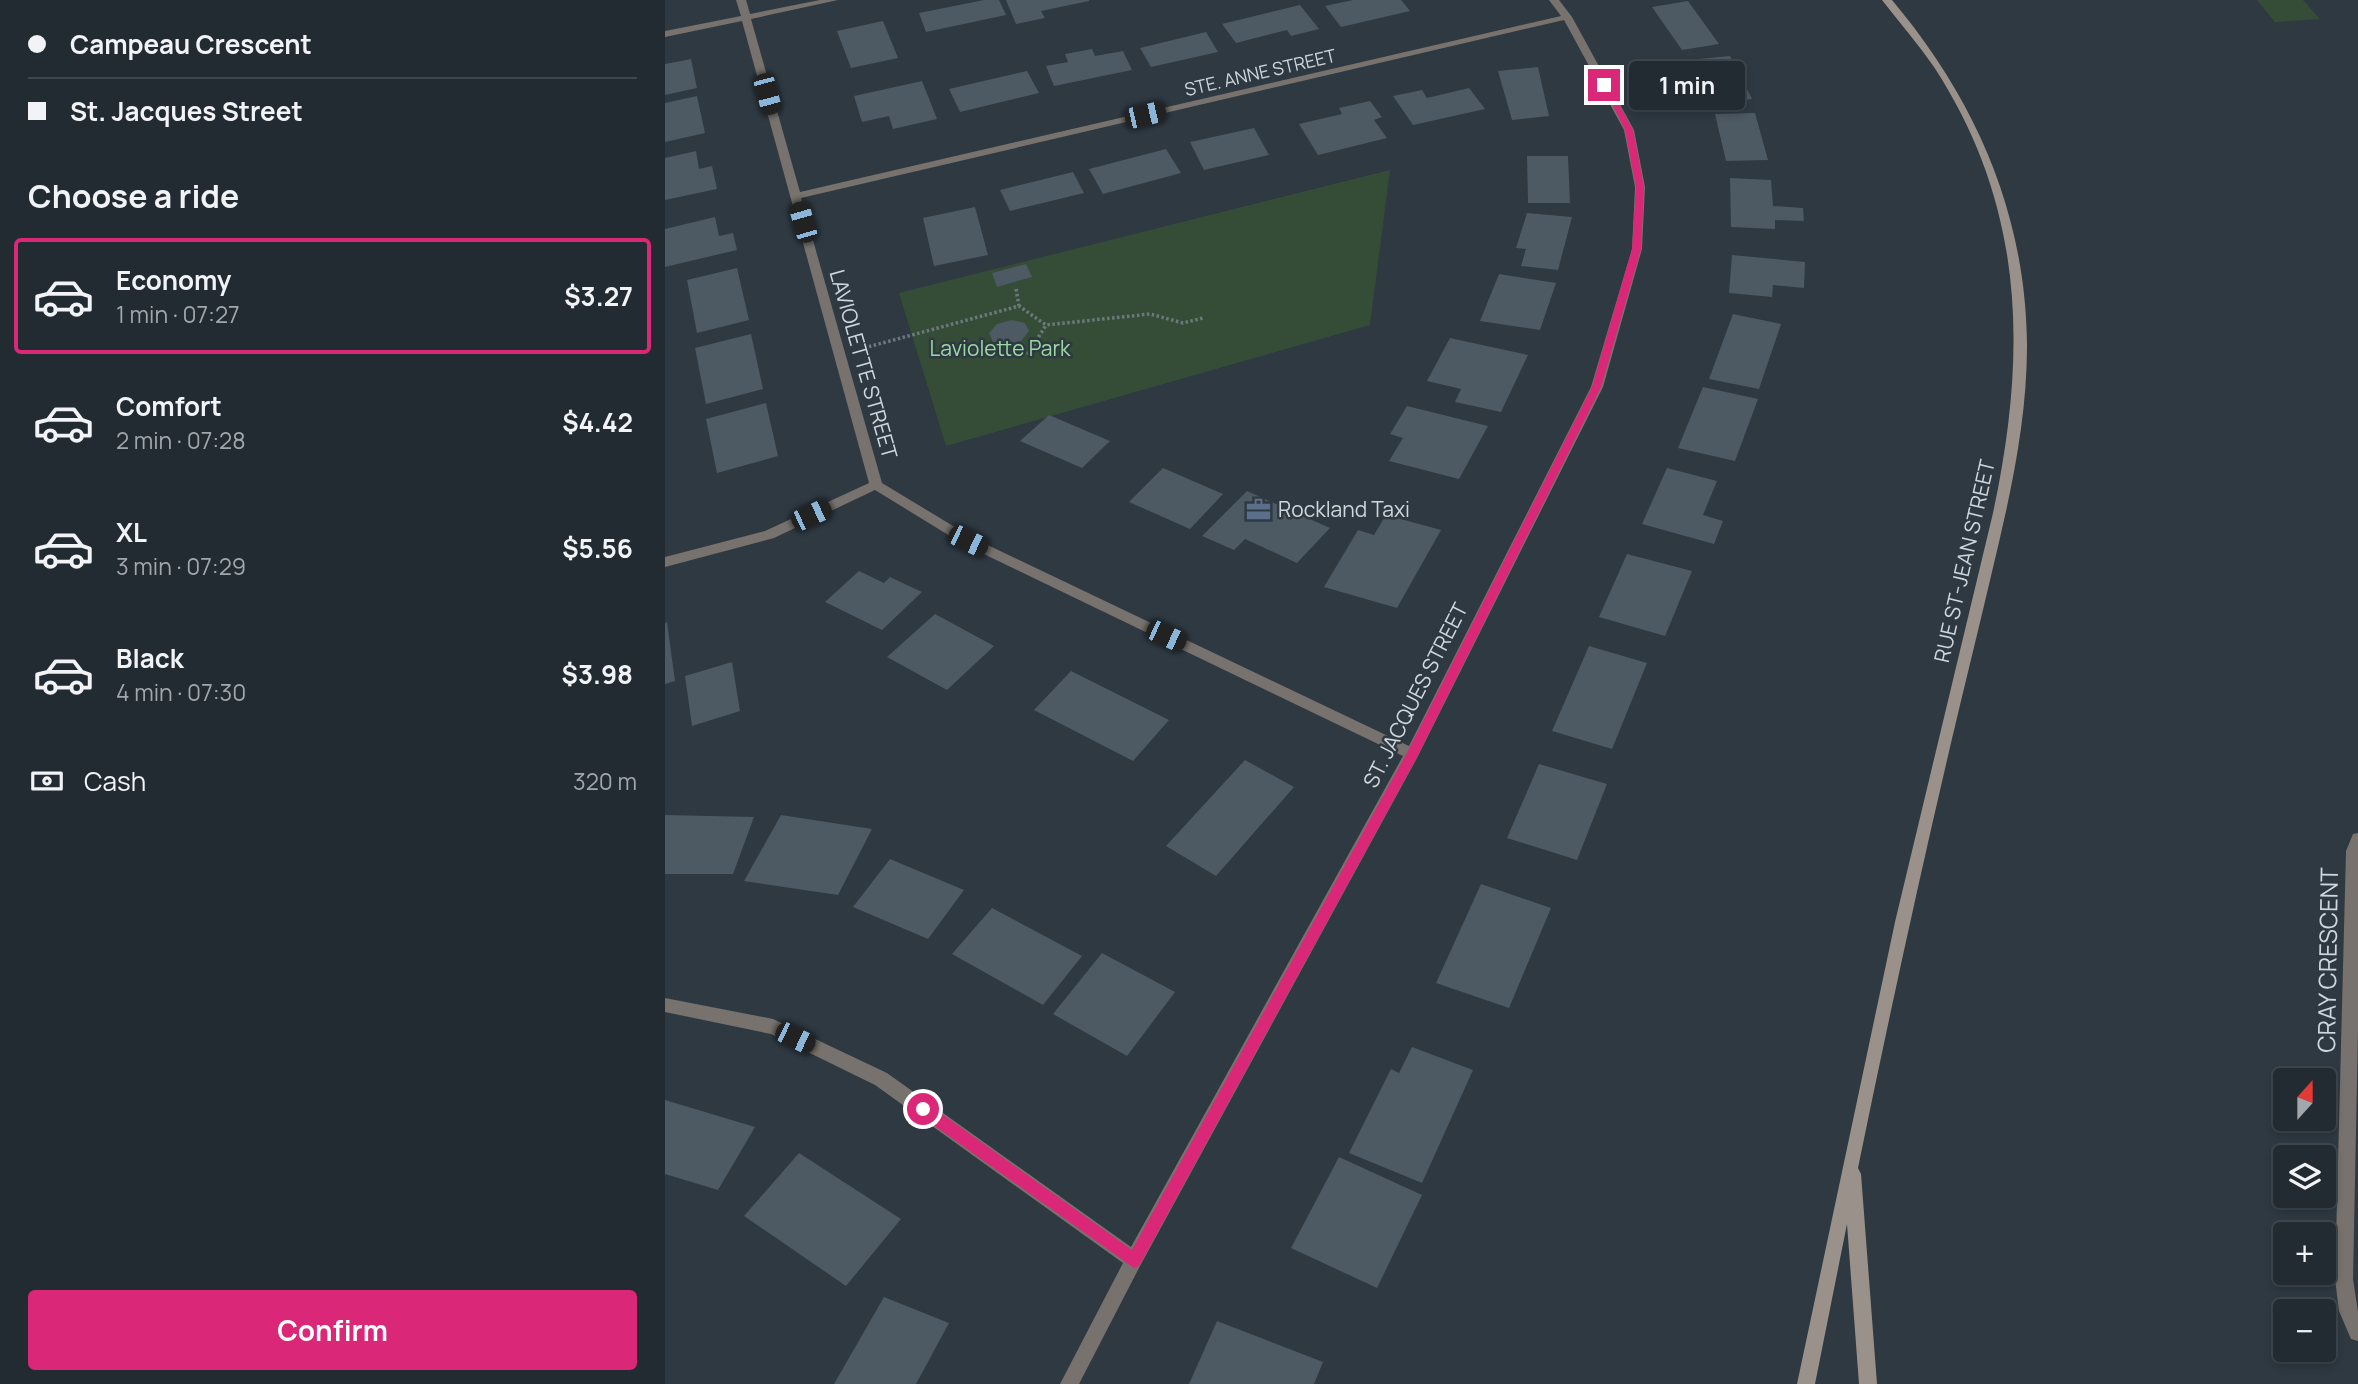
<!DOCTYPE html>
<html lang="en">
<head>
<meta charset="utf-8">
<style>
  :root { --surface:#222b32; --page:#2a333a; --text:#f1f3f6; --muted:#a2a7ac; --line:#3f474d; --accent:#db2777 }
  body { margin:0; font-family:Manrope,sans-serif; background:var(--page); color:var(--text); height:100vh; display:flex; flex-direction:column; font-size:26px; white-space:nowrap }
  * { box-sizing:border-box; margin:0 }
  p { font-size:23px; color:var(--muted) }
  .icon { flex:none; width:38px; height:38px; fill:none; stroke:currentColor; stroke-width:2; stroke-linecap:round; stroke-linejoin:round }
  .map { position:relative; flex:1; overflow:hidden }
  .details { display:flex; flex-direction:column; background:var(--surface); width:665px }
  .details>* { flex:none }
  .hud { display:grid; align-content:center; height:154px; padding:0 28px; background:var(--surface) }
  .needle { width:46px; rotate:21deg }
  .buttons { position:absolute; left:1608px; top:1068px; display:grid; gap:14px }
  .buttons a { display:grid; place-items:center; width:63px; height:63px; border-radius:7px; background:var(--surface); box-shadow:0 4px 10px #0003,0 0 0 2px var(--line); font-size:35px }
  .end { position:absolute; width:32px; height:32px; margin:-16px; border:9px solid #db2777; background:#fff; box-shadow:0 0 0 4px #fff }
  .from { border-radius:50% }
  .bubble { position:absolute; height:49px; border-radius:7px; background:var(--surface); box-shadow:0 4px 10px #0003,0 0 0 2px var(--line); font-size:23px; font-weight:700; line-height:49px; text-align:center }
  .car { position:absolute; width:21px; height:42px; margin:-21px -10px; border-radius:9px; box-shadow:0 0 5px 2px #0007; background:linear-gradient(#222 24%,#8ab4d8 0 40%,#222 0 76%,#8ab4d8 0 86%,#222 0) }
  .hud b { display:flex; align-items:center; gap:24px; height:66px; font-size:26px }
  .hud b+b { border-top:2px solid var(--line) }
  .hud i { width:18px; height:18px; background:var(--text) }
  ul { padding:0; list-style:none }
  li { display:flex; align-items:center; gap:21px; height:116px; margin:0 14px 10px; padding:0 14px; border:4px solid transparent; border-radius:7px }
  li div { flex:1 }
  li b { display:block; font-size:26px }
  li em { font-style:normal; font-weight:700 }
  li.active { border-color:var(--accent) }
  li>.icon { width:63px; height:63px; stroke-width:1.5 }
  h2 { padding:0 28px; font-size:32px; line-height:84px }
  .pay { display:flex; align-items:center; gap:18px; height:77px; padding:0 28px; font-size:26px }
  .pay p { margin-inline-start:auto }
  .button { display:flex; gap:14px; margin-top:auto; padding:14px 28px }
  .button a { flex:1; height:80px; border-radius:7px; background:var(--accent); color:#fff; font-size:28px; font-weight:700; line-height:80px; text-align:center }
  main { display:flex; flex:1; min-height:0 }
  .map>svg:first-child { display:block }
  .green { fill:#354d37 }
  .building { fill:#4d5963 }
  .lines { fill:none; stroke-linecap:round; stroke-linejoin:round }
  .path-far1 { stroke:#6d777e; stroke-width:3.5; stroke-dasharray:2.5 2.5; stroke-linecap:butt }
  .path { stroke:#6d777e; stroke-width:4.5; stroke-dasharray:3.5 3.5; stroke-linecap:butt }
  .street { fill:#77726d; fill-rule:evenodd }
  .secondary { fill:#9a928a; fill-rule:evenodd }
  .route { fill:#db2777 }
  .labels { text-anchor:middle; dominant-baseline:central; stroke-width:5; stroke-linejoin:round; paint-order:stroke }
  .far-street-label { font-size:18px; fill:#cfd7dc; stroke:#2e3942 }
  .park-label { font-size:21px; fill:#9adaa0; stroke:#2e3942 }
  .street-label { font-size:21px; fill:#cfd7dc; stroke:#2e3942 }
  .poi-label { font-size:21px; fill:#cfd7dc; stroke:#2e3942; text-anchor:start }
  .near-street-label { font-size:24px; fill:#cfd7dc; stroke:#2e3942 }
</style>
</head>
<body>
<main>
<section class="details">
<div class="hud">
<b><i class="from"></i>Campeau Crescent</b>
<b><i></i>St. Jacques Street</b>
</div>
<h2>Choose a ride</h2>
<ul>
<li class="active"><svg class="icon" aria-label="car" viewBox="0 0 24 24"><path d="M5 17H2v-5l4-1 3-4h7l3 4 3 1v5h-3M9 17h6M6 11h13"/><circle cx="7" cy="17" r="2"/><circle cx="17" cy="17" r="2"/></svg><div><b>Economy</b><p>1 min · 07:27</p></div><em>$3.27</em></li>
<li><svg class="icon" aria-label="car" viewBox="0 0 24 24"><path d="M5 17H2v-5l4-1 3-4h7l3 4 3 1v5h-3M9 17h6M6 11h13"/><circle cx="7" cy="17" r="2"/><circle cx="17" cy="17" r="2"/></svg><div><b>Comfort</b><p>2 min · 07:28</p></div><em>$4.42</em></li>
<li><svg class="icon" aria-label="car" viewBox="0 0 24 24"><path d="M5 17H2v-5l4-1 3-4h7l3 4 3 1v5h-3M9 17h6M6 11h13"/><circle cx="7" cy="17" r="2"/><circle cx="17" cy="17" r="2"/></svg><div><b>XL</b><p>3 min · 07:29</p></div><em>$5.56</em></li>
<li><svg class="icon" aria-label="car" viewBox="0 0 24 24"><path d="M5 17H2v-5l4-1 3-4h7l3 4 3 1v5h-3M9 17h6M6 11h13"/><circle cx="7" cy="17" r="2"/><circle cx="17" cy="17" r="2"/></svg><div><b>Black</b><p>4 min · 07:30</p></div><em>$3.98</em></li>
</ul>
<div class="pay"><svg class="icon" aria-label="cash" viewBox="0 0 24 24"><path d="M3 7h18v10H3z"/><circle cx="12" cy="12" r="2"/></svg>Cash<p>320 m</p></div>
<div class="button"><a>Confirm</a></div>
</section>
<div class="map">
<svg width="1693" height="1384" viewBox="0 0 1693 1384">
  <rect width="100%" height="100%" fill="#2e3942"/>
  <g class="green">
    <path d="M1592,0h46l17,19 -45,3z"/>
    <path d="M725,170l-20,155 -424,121 -47,-153z"/>
  </g>
  <g class="building">
    <path d="M319,0h15l7,15 -80,17 -7,-19z"/>
    <path d="M341,0h83v1l-48,10 4,7 -29,6z"/>
    <path d="M688,0h48l9,11 -69,16 -16,-21z"/>
    <path d="M1023,1l31,43 -37,6 -30,-43z"/>
    <path d="M635,5l19,24 -28,7 -4,-6 -51,13 -14,-19z"/>
    <path d="M218,21l15,37 -47,10 -14,-37z"/>
    <path d="M541,32l12,20 -67,15 -11,-19z"/>
    <path d="M427,49l3,7 28,-5 9,19 -78,16 -8,-20 22,-4 -3,-8z"/>
    <path d="M1065,56l22,43 -43,4 -21,-43z"/>
    <path d="M26,59l6,29 -32,7v-31z"/>
    <path d="M873,67l11,49 -37,4 -14,-49z"/>
    <path d="M362,71l12,22 -79,19 -11,-23z"/>
    <path d="M257,81l15,38 -44,10 -4,-13 -27,6 -8,-26z"/>
    <path d="M804,88l16,21 -72,16 -20,-29 29,-6 5,8z"/>
    <path d="M32,96l8,37 -40,9v-39z"/>
    <path d="M705,101l12,16 -8,3 13,18 -69,17 -19,-31 43,-10 -3,-6z"/>
    <path d="M1090,113l13,47 -42,1 -11,-47z"/>
    <path d="M589,128l15,27 -65,15 -14,-28z"/>
    <path d="M501,149l15,24 -78,21 -14,-25z"/>
    <path d="M31,151l3,18 13,-3 5,23 -52,11v-42z"/>
    <path d="M862,156h41l2,47h-42z"/>
    <path d="M408,172l11,21 -74,18 -10,-21z"/>
    <path d="M1065,178l41,2 2,26 30,2 1,13 -29,-1v9l-44,-2z"/>
    <path d="M310,207l13,48 -54,11 -11,-48z"/>
    <path d="M862,213l45,4 -14,53 -37,-4 5,-17 -10,-1z"/>
    <path d="M50,217l4,19 14,-3 4,17 -72,17v-38z"/>
    <path d="M1067,255l73,7 -1,26 -31,-3 -1,12 -43,-4z"/>
    <path d="M361,264l6,13 -35,10 -5,-14z"/>
    <path d="M72,268l12,52 -52,13 -10,-53z"/>
    <path d="M834,274l57,9 -16,47 -60,-9z"/>
    <path d="M1068,314l48,10 -22,65 -50,-10z"/>
    <path d="M347,320l13,3 4,8 -8,10 -14,4 -14,-3 -4,-9 8,-9z"/>
    <path d="M86,334l12,55 -57,15 -11,-56z"/>
    <path d="M785,338l78,17 -27,57 -46,-10 6,-13 -34,-8z"/>
    <path d="M1038,387l55,12 -23,62 -57,-13z"/>
    <path d="M101,403l12,53 -61,17 -11,-54z"/>
    <path d="M742,406l81,20 -29,53 -70,-18 14,-23 -13,-4z"/>
    <path d="M384,415l61,26 -28,27 -62,-27z"/>
    <path d="M498,468l60,26 -33,35 -61,-27z"/>
    <path d="M1002,468l50,13 -14,34 20,6 -9,23 -72,-20z"/>
    <path d="M582,491l83,37 -33,35 -52,-24 -11,11 -32,-14z"/>
    <path d="M721,515l55,15 -44,78 -73,-21 34,-57 16,5z"/>
    <path d="M962,554l65,17 -27,65 -66,-19z"/>
    <path d="M194,571l25,12 6,-6 32,15 -40,38 -57,-28z"/>
    <path d="M270,614l59,32 -47,44 -60,-33z"/>
    <path d="M2,622l8,59 -10,3v-61z"/>
    <path d="M924,646l58,17 -35,86 -60,-18z"/>
    <path d="M67,662l8,49 -48,15 -7,-50z"/>
    <path d="M406,671l98,49 -36,41 -99,-51z"/>
    <path d="M580,760l49,27 -78,89 -50,-30z"/>
    <path d="M874,764l68,20 -30,76 -70,-22z"/>
    <path d="M0,815l89,2 -21,57h-68z"/>
    <path d="M116,815l91,14 -34,66 -94,-14z"/>
    <path d="M225,859l74,31 -36,49 -75,-32z"/>
    <path d="M816,884l70,24 -42,100 -73,-25z"/>
    <path d="M327,908l90,48 -39,49 -91,-51z"/>
    <path d="M437,953l73,39 -48,64 -74,-42z"/>
    <path d="M747,1047l61,23 -51,113 -73,-30 42,-84 8,4z"/>
    <path d="M0,1100l90,27 -37,63 -53,-16z"/>
    <path d="M134,1153l102,66 -55,67 -102,-70z"/>
    <path d="M674,1157l83,38 -45,93 -86,-40z"/>
    <path d="M219,1297l65,26 -33,61h-82z"/>
    <path d="M552,1321l106,41 -9,22h-125z"/>
  </g>
  <g class="lines">
    <g class="path-far1">
      <path d="M351,289l3,17"/>
      <path d="M199,348l155,-42 27,19 104,-11 33,9 20,-5"/>
      <path d="M363,354l18,-29"/>
    </g>
    <path class="path" d="M363,355l1,-2"/>
    <g class="street">
      <path d="M71,0h10l4,14 70,-14h18l-87,19 49,173 761,-176 -12,-16h10l13,17 62,113 11,57 -3,62 -39,138 -186,371 -277,508 -61,118h-19l63,-121 -248,-178 -104,-51 -106,-22v-14l108,21 114,54 244,174 272,-491 -440,-212 -88,-54 -101,48 -109,29v-10l100,-26 104,-48 -127,-462 -77,16v-6l76,-15zM899,20l60,110 11,57 -3,62 -41,138 -182,359 -436,-208 -91,-55 -81,-285z"/>
      <path d="M1693,833v198l-5,248 5,33v29l-7,-2 -12,-28 -4,-32 11,-428 7,-17z"/>
    </g>
    <path class="secondary" d="M1217,0h10c84,100 134,214 135,346 0,78 -18,155 -36,230 -13,56 -27,111 -40,167 -33,141 -64,283 -93,425l3,6 16,210h-18l-12,-160 -32,160h-18l98,-462 98,-409c34,-159 33,-305 -59,-446 -16,-23 -34,-44 -52,-67z"/>
  </g>
  <path class="route" d="M937,83l6,2 25,45 11,57 -3,62 -40,138 -184,370 -278,509 -5,2 -216,-154 -2,-5 7,-7 5,2 204,146 276,-499 184,-364 40,-138 4,-62 -11,-57z"/>
  <defs>
    <symbol id="office-bare" viewBox="-9 -9 18 18"><path d="M-6-3h4V-5.5h4V-3h4V5H-6ZM-1-4.5V-3h2v-1.5ZM-6 0V1H6V0Z" fill="#5c6f8a" stroke="#2e3942" stroke-width="2.5" paint-order="stroke"/></symbol>
  </defs>
  <g fill-rule="evenodd">
    <use href="#office-bare" x="576" y="492" width="35" height="35"/>
  </g>
  <g class="labels">
    <g class="far-street-label">
      <text transform="translate(595 72) rotate(-13)">STE. ANNE STREET</text>
    </g>
    <g class="park-label">
      <text x="335" y="348">Laviolette Park</text>
    </g>
    <g class="street-label">
      <text transform="translate(199 364) rotate(74)">LAVIOLETTE STREET</text>
      <text transform="translate(1299 561) rotate(-77)">RUE ST-JEAN STREET</text>
      <text transform="translate(750 695) rotate(-63)">ST. JACQUES STREET</text>
    </g>
    <g class="poi-label">
      <text x="613" y="509">Rockland Taxi</text>
    </g>
    <g class="near-street-label">
      <text transform="translate(1662 960) rotate(-89)">CRAY CRESCENT</text>
    </g>
  </g>
</svg>
<div class="buttons">
<a><svg class="needle" viewBox="-14 -14 28 28"><path d="M0-13l5 13h-10z" fill="#e53935"/><path d="M0 13l5-13h-10z" fill="#a2a7ac"/></svg></a>
<a><svg class="icon" aria-label="layers" viewBox="0 0 24 24"><path d="M12 4l9 5-9 5-9-5zM3 14l9 5 9-5"/></svg></a>
<a>+</a>
<a>−</a>
</div>
<i class="end from" style="left:258px;top:1109px"></i>
<i class="end" style="left:939px;top:85px"></i>
<div class="bubble" style="left:964px;top:61px;width:116px">1 min</div>
<i class="car" style="left:102px;top:94px;rotate:165deg"></i>
<i class="car" style="left:480px;top:115px;rotate:77deg"></i>
<i class="car" style="left:138px;top:222px;rotate:344deg"></i>
<i class="car" style="left:146px;top:515px;rotate:65deg"></i>
<i class="car" style="left:303px;top:541px;rotate:116deg"></i>
<i class="car" style="left:501px;top:636px;rotate:115deg"></i>
<i class="car" style="left:130px;top:1038px;rotate:116deg"></i>
</div>
</main>
</body>
</html>
